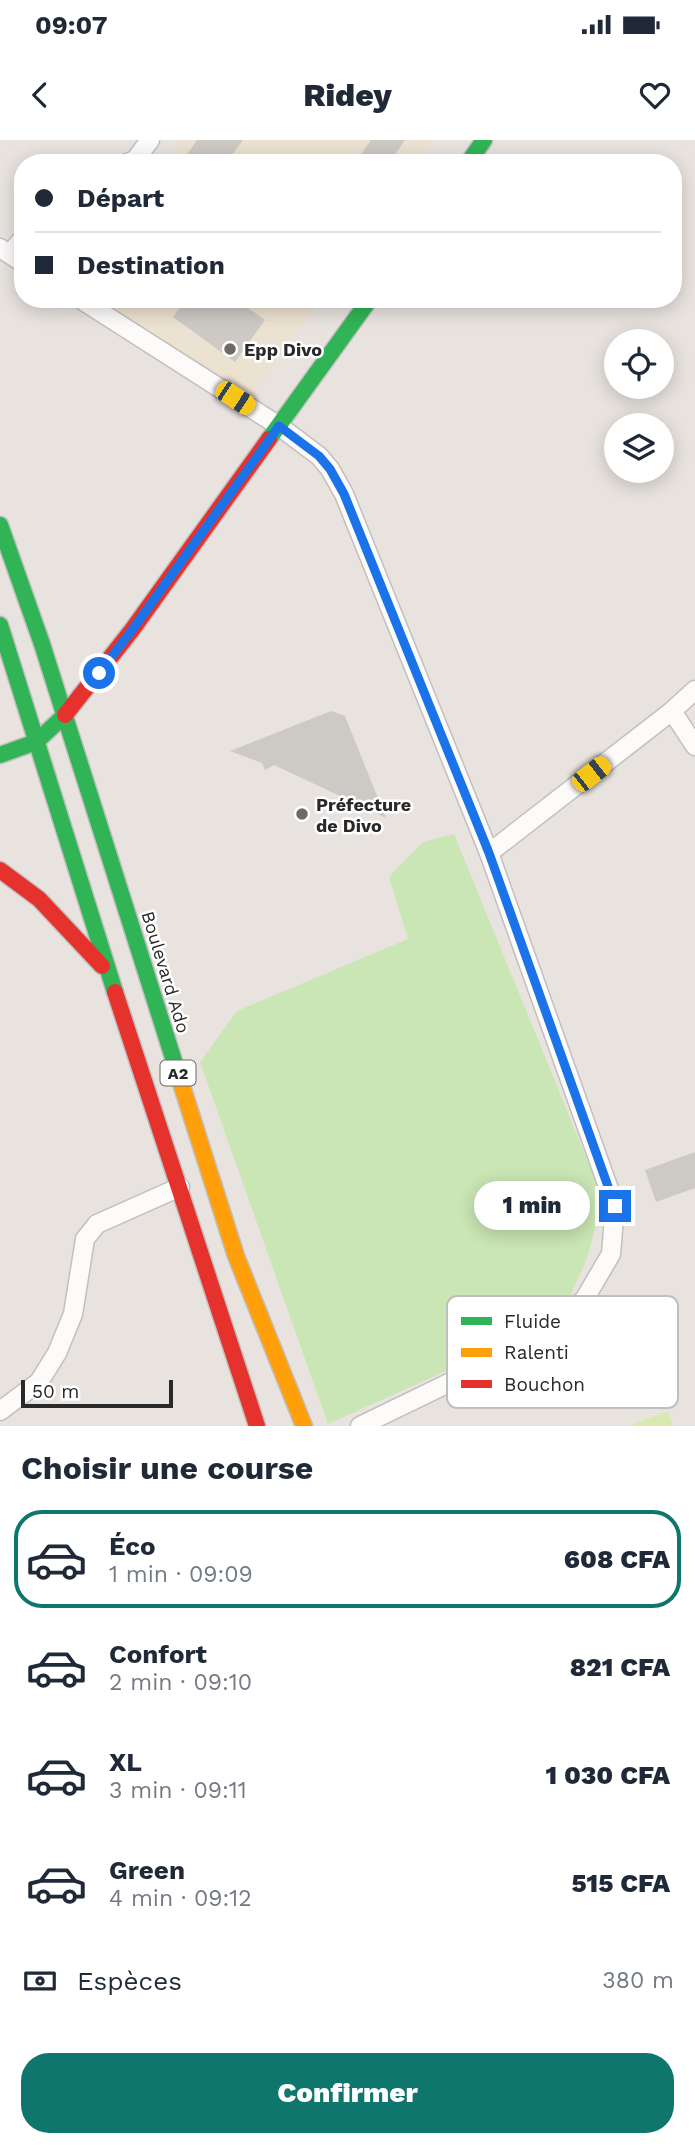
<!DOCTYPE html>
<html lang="fr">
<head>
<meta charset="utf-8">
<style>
  :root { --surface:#fff; --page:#f2f2f3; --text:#1f2937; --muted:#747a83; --line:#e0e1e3; --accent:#0f766e }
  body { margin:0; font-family:"Work Sans",sans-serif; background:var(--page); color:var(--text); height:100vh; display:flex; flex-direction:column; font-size:26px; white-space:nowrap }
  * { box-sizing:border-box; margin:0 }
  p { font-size:23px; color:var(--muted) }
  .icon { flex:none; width:38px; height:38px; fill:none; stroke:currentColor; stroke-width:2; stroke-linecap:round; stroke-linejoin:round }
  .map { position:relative; height:1286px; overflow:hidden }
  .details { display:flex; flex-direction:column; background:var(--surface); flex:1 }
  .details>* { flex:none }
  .top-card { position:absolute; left:14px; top:14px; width:668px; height:154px; border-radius:28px; box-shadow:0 4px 18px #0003; display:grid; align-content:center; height:154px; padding:0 21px; background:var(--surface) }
  .buttons { position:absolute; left:604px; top:189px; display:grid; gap:14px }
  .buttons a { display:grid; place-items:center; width:70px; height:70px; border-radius:50%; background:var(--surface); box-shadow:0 4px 18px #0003; font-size:35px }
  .scale { position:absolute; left:21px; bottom:18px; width:152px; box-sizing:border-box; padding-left:7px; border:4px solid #292929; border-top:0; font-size:19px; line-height:24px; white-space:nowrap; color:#292929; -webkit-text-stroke:5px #fff; paint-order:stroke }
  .end { position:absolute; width:32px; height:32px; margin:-16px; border:9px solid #1a73e8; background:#fff; box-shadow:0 0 0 4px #fff }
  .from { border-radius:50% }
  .bubble { position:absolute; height:49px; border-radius:24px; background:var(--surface); box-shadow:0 4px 18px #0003; font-size:23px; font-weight:800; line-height:49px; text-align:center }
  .car { position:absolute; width:21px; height:42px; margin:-21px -10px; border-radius:9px; box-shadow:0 0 5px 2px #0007; background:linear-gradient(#f5c518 24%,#345 0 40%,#f5c518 0 76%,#345 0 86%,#f5c518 0) }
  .top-card b { display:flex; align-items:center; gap:24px; height:66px; font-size:26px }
  .top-card b+b { border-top:2px solid var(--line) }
  .top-card i { width:18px; height:18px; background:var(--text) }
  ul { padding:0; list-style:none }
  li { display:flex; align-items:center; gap:21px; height:98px; margin:0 14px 10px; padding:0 7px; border:4px solid transparent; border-radius:28px }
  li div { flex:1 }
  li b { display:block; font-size:26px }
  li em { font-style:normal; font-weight:800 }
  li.active { border-color:var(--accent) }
  li>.icon { width:63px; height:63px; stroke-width:1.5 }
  h2 { padding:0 21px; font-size:32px; line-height:84px }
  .pay { display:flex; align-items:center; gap:18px; height:77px; padding:0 21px; font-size:26px }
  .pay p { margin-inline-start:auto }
  .primary-button { display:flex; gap:14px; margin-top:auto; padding:14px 21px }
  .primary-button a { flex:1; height:80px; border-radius:28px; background:var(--accent); color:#fff; font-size:28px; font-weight:800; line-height:80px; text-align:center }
  .status { display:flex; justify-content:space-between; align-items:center; height:49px; padding:0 35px; background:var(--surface); direction:ltr }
  .status svg { height:19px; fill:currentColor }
  header { display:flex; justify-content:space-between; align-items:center; height:91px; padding:0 21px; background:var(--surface); font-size:32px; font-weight:800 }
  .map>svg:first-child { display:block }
  .education { fill:#ece2d1 }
  .green { fill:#cae6b4 }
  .pitch { fill:#d7ebb1 }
  .building { fill:#cdc9c5 }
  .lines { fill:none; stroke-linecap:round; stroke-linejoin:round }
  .street-casing { stroke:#c1bfc0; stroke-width:21 }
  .fast-casing { stroke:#c1bfc0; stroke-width:19 }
  .slow-casing { stroke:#c1bfc0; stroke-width:19 }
  .jam-casing { stroke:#c1bfc0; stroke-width:19 }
  .street { stroke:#fcfbfa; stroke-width:18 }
  .fast { stroke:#30b455; stroke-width:16 }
  .slow { stroke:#ff9f0a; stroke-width:16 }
  .jam { stroke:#e5322d; stroke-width:16 }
  .route { stroke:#1a73e8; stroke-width:9 }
  .poi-dot { fill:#6c6a68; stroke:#fff; stroke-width:2.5 }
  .labels { text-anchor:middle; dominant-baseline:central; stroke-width:5; stroke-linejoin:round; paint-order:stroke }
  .shield { fill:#fff; stroke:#696969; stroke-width:2 }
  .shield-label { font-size:16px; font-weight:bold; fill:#292929 }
  .poi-label { font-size:18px; font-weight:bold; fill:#292929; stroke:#fff; text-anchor:start }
  .street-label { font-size:18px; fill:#292929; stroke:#fff }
  .key { fill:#fff; stroke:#bfbfbf; stroke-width:2 }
  .key-label { font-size:19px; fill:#292929 }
</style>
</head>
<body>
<div class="status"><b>09:07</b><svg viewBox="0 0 49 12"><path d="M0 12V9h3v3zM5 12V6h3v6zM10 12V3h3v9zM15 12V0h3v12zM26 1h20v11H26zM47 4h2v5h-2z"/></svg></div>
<header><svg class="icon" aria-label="back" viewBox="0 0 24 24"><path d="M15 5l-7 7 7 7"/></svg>Ridey<svg class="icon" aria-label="heart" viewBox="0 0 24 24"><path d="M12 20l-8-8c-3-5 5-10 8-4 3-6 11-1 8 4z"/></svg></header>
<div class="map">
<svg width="695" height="1286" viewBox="0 0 695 1286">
  <rect width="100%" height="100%" fill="#e8e3de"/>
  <g class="education">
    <path d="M180,0h252l-16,23h-253z"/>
    <path d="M98,159h222l-70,100z"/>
  </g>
  <path class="green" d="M454,694l149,365 -16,59 -19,43 -44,35 -196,88 -128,-362 37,-51 171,-72 -19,-62 34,-35z"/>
  <path class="pitch" d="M667,1271l6,15h-45z"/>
  <g class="building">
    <path d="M197,0h46l-17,23h-45z"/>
    <path d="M371,0h34l-16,23h-34z"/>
    <path d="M186,159h50l29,21 -30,42 -62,-45z"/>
    <path d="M331,571l14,5 41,102 -33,-16 -8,4 -5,-10 -66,-31 -9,5 -3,-7 -32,-12z"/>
    <path d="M695,1012v36l-39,14 -11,-32z"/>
  </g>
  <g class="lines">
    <defs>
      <g id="street">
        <path d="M127,23l8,-3 15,-20"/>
        <path d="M0,108l23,15"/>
        <path d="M10,114l13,-16"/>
        <path d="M80,159l199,127 40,30 11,13 14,25 145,359 126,353 -4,48 -27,46 -65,49 -159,77"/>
        <path d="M672,571l23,35"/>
        <path d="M489,713l183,-142 23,-21"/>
        <path d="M0,1271l39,-29 18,-29 16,-39 12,-75 12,-15 83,-37"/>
      </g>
      <g id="fast">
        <path d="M468,23l16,-23"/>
        <path d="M269,299l101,-140"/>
        <path d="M0,385l42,119 139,439"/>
        <path d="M0,485l115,367"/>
        <path d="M0,615l36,-13 29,-27"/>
      </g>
      <path id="slow" d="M181,943l55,173 68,170"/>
      <g id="jam">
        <path d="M65,575l67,-85 137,-191"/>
        <path d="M0,730l39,29 63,67"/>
        <path d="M115,852l142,434"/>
      </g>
    </defs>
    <use href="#street" class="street-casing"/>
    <use href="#fast" class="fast-casing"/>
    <use href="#slow" class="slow-casing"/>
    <use href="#jam" class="jam-casing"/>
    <use href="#street" class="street"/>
    <use href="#fast" class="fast"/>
    <use href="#slow" class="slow"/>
    <use href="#jam" class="jam"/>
  </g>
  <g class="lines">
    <path class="route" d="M99,533l33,-43 147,-204 40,30 11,13 14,25 145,359 126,353"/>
  </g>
  <g class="poi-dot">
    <circle cx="230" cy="209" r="7"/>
    <circle cx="302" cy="674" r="7"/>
  </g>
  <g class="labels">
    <rect class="shield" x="160.5" y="920.5" width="35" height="25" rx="5"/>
    <g class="shield-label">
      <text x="178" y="933">A2</text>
    </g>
    <g class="poi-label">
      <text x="244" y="209">Epp Divo</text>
      <text x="316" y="664">Préfecture<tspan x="316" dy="21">de Divo</tspan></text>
    </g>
    <g class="street-label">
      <text transform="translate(166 832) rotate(73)">Boulevard Ado</text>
    </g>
  </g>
  <rect x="447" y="1156" width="231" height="112" rx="10" class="key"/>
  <rect x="461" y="1177" width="31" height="8" fill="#30b455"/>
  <rect x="461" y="1208" width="31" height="9" fill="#ff9f0a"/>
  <rect x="461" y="1240" width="31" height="8" fill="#e5322d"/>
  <g class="key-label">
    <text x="504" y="1188">Fluide</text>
    <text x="504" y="1219">Ralenti</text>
    <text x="504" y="1251">Bouchon</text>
  </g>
</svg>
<div class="buttons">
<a><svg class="icon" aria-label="locate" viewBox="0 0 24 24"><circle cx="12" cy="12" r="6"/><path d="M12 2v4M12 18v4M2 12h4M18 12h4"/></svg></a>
<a><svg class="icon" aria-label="layers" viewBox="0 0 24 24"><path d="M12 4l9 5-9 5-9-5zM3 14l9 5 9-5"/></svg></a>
</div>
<div class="scale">50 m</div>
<i class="end from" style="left:99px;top:533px"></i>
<i class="end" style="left:615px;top:1066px"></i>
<div class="bubble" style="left:474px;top:1041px;width:116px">1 min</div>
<i class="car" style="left:235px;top:258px;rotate:123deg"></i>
<i class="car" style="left:591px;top:634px;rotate:52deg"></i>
<div class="top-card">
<b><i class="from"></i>Départ</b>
<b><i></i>Destination</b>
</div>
</div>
<section class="details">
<h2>Choisir une course</h2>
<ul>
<li class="active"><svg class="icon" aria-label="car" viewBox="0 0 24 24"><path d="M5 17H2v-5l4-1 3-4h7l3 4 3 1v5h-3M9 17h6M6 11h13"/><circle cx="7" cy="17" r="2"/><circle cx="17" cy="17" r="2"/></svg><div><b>Éco</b><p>1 min · 09:09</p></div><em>608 CFA</em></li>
<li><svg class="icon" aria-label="car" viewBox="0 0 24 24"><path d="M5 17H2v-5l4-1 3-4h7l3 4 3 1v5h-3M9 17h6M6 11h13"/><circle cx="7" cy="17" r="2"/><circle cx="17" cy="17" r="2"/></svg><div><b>Confort</b><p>2 min · 09:10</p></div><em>821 CFA</em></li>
<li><svg class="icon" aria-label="car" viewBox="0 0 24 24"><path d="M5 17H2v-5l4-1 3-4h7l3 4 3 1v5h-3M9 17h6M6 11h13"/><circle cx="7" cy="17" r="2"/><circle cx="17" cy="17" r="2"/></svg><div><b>XL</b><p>3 min · 09:11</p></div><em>1 030 CFA</em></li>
<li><svg class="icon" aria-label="car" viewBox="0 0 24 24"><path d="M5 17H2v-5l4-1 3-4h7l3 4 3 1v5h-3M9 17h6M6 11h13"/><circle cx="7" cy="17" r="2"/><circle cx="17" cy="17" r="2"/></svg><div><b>Green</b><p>4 min · 09:12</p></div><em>515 CFA</em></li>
</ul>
<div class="pay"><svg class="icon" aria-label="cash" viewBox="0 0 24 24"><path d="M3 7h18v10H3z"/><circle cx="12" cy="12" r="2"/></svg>Espèces<p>380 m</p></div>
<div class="primary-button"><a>Confirmer</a></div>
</section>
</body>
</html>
